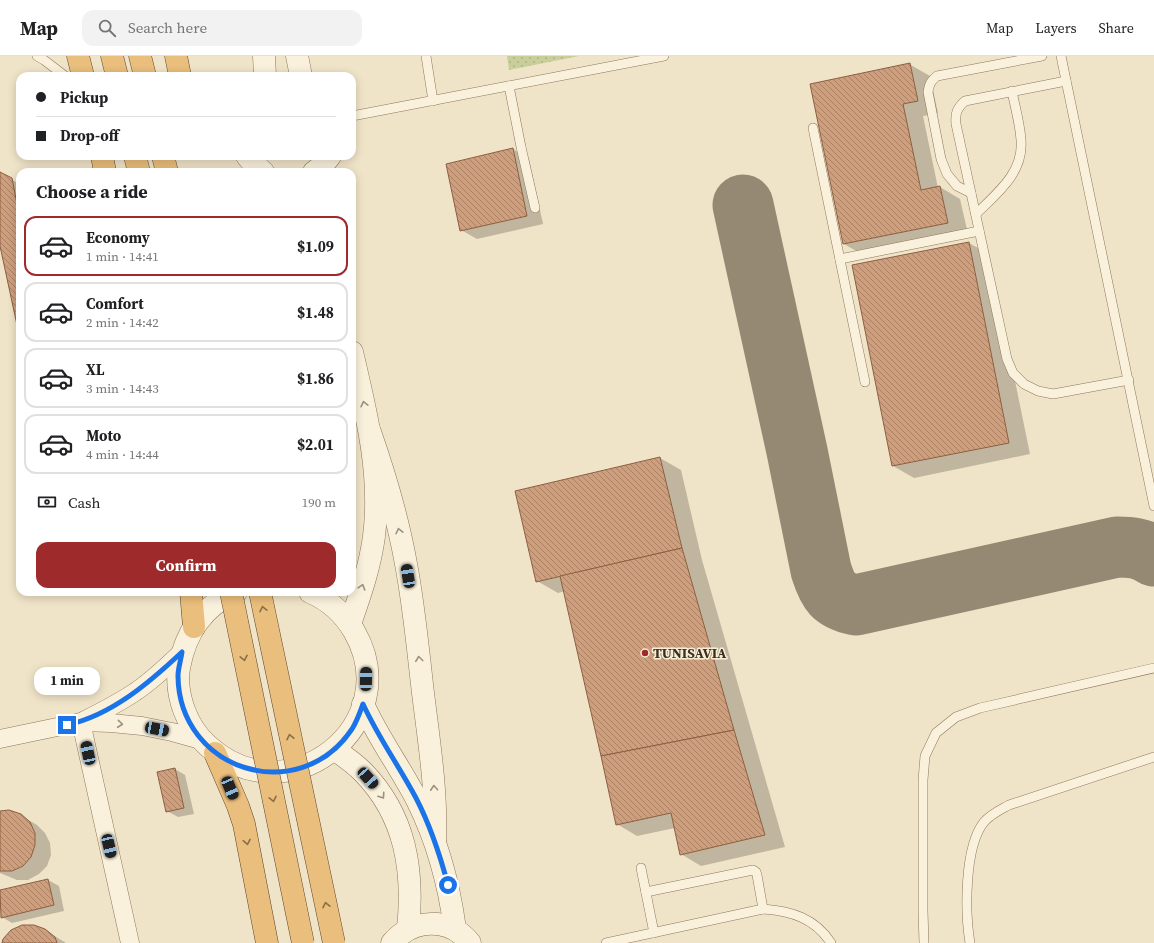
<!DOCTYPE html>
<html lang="en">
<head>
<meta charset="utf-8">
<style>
  :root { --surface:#fff; --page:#f2f2f2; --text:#202124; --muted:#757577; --line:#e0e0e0; --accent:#9e2a2b }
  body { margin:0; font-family:"Source Serif 4",serif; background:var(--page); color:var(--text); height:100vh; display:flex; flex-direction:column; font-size:15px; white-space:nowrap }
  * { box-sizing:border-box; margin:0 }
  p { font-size:13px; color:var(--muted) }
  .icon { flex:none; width:22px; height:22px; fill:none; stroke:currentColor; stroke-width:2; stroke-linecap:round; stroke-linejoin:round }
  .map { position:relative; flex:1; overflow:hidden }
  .details { position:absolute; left:16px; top:112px; width:340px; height:428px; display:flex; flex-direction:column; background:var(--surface); border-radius:12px; box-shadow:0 2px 10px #0003 }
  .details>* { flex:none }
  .top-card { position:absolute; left:16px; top:16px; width:340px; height:88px; border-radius:12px; box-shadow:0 2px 10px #0003; display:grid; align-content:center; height:88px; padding:0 20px; background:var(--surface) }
  .end { position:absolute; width:18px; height:18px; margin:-9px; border:5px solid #1a73e8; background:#fff; box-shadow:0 0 0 2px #fff }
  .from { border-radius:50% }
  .bubble { position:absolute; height:28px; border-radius:12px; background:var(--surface); box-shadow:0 2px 10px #0003; font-size:13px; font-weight:700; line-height:28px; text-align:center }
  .car { position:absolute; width:12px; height:24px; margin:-12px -6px; border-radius:5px; box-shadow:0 0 3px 1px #0007; background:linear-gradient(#222 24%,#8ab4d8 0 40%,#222 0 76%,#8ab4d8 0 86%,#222 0) }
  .top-card b { display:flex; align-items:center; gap:14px; height:38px; font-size:15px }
  .top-card b+b { border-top:1px solid var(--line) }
  .top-card i { width:10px; height:10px; background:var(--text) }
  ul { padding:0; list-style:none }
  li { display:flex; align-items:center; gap:12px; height:60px; margin:0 8px 6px; padding:0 12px; border:2px solid var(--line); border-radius:12px }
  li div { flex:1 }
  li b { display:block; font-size:15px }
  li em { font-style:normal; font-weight:700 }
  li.current { border-color:var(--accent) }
  li>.icon { width:36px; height:36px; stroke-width:1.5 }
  h2 { padding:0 20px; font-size:18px; line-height:48px }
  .pay { display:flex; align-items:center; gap:10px; height:44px; padding:0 20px; font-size:15px }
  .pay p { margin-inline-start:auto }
  .button { display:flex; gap:8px; margin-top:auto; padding:8px 20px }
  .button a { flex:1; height:46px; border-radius:12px; background:var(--accent); color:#fff; font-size:16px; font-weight:700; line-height:46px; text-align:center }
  header { display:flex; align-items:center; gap:24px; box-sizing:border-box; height:56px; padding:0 20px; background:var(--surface); border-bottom:1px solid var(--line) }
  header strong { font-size:19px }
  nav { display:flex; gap:22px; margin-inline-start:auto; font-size:14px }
  .search { width:280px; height:36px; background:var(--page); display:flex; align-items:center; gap:10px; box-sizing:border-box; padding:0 14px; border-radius:12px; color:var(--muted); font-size:15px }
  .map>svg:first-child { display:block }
  .grass { fill:url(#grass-dots) }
  .shadow { fill:#0003 }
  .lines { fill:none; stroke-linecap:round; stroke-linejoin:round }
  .taxiway { stroke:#968974; stroke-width:61 }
  .building { fill:url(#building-back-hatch); stroke:#8d5f41 }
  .service-casing { stroke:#8d765c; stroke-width:10 }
  .minor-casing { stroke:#8d765c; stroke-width:19 }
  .tertiary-casing { stroke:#8d765c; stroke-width:23 }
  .trunk-casing { stroke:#5b4430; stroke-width:23 }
  .service { stroke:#faf1dc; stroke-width:9 }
  .minor { stroke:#faf1dc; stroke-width:18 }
  .tertiary { stroke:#faf1dc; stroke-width:22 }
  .trunk { stroke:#eabe7c; stroke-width:22 }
  .trunk-bridge-casing { stroke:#5b4430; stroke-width:23; stroke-linecap:butt }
  .trunk-bridge { stroke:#eabe7c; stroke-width:22 }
  .oneway { stroke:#9c907e }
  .oneway2 { stroke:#8b6f49 }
  .route { stroke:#1a73e8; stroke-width:5 }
  .poi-dot { fill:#9e2a2b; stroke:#f7eed8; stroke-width:1.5 }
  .labels { text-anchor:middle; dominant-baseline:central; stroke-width:3; stroke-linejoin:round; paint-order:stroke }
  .poi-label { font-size:14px; font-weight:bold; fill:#3d2e20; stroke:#f7eed8; text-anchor:start }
</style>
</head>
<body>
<header>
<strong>Map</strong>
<div class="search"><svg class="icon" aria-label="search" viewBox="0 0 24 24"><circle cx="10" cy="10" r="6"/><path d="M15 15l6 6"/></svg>Search here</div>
<nav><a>Map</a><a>Layers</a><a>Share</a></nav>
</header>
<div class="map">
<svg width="1154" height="887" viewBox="0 0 1154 887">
  <defs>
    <pattern id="grass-dots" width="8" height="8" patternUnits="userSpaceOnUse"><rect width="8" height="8" fill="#c9cf9b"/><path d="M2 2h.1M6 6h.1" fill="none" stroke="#aeb285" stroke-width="1.8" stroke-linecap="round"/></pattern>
    <pattern id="building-back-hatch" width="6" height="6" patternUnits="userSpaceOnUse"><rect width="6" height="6" fill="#cf9f7d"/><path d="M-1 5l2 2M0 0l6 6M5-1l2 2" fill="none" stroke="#a98266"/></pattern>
  </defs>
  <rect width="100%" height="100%" fill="#f0e4c8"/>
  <path class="grass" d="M507,0h72l-70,14z"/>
  <g class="shadow">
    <path d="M909,8l21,12 8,37 -15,3 15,72 2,-1 20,12 8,35 -103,22 -21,-12 -33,-159z"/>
    <path d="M513,93l16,10 14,65 -66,15 -16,-9z"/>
    <path d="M0,117l16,9 4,18v135l-20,-94z"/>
    <path d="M969,187l20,11 41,200 -116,24 -21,-12z"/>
    <path d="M660,402l21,12 21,90 83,287 -84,19 -20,-12 -6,-26 -38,8 -20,-12 -52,-233 -7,2 -21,-12z"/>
    <path d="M175,713l10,6 9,39 -16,3 -11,-6z"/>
    <path d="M0,756l20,3 17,10 8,8 5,10 1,12 -4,11 -8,8 -11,6h-11l-17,-7z"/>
    <path d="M48,824l11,6 5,25 -52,12 -10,-6 -2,-9v-17z"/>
    <path d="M45,874l21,13h-63z"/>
  </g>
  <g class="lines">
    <path class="taxiway" d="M743,149l54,246 24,119c7,22 12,30 35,35l261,-58c14,0 25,1 37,9"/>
  </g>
  <g class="building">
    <path d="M910,7l8,38 -15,3 18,86 19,-4 8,37 -105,21 -33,-160z"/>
    <path d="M513,92l14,68 -67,15 -14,-67z"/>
    <path d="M0,116l12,6 8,42v119l-20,-93z"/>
    <path d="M969,186l40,201 -117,23 -40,-201z"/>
    <path d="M660,401l22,91 -146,34 -21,-91z"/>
    <path d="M682,492l52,182 -133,26 -41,-180z"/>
    <path d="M734,674l31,105 -85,20 -9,-42 -55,12 -15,-69z"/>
    <path d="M175,712l9,40 -18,4 -9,-40z"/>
    <path d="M9,754l12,4 9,8 5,11v12l-4,12 -8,9 -11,5h-12v-60z"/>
    <path d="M48,823l6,26 -53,13 -1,-28z"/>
    <path d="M22,869h12l11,4 10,8 2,6h-55l1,-4 8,-9z"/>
  </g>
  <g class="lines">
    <defs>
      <g id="service">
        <path d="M37,0l7,4 21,16"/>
        <path d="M426,0l7,45"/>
        <path d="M1061,0l93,450"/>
        <path d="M1066,25l-101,20c-8,7 -10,12 -9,23l51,235 6,14 11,11 14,7 15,3 76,-14"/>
        <path d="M509,30l12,61 14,61"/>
        <path d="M352,60l312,-60"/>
        <path d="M813,72l52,254"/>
        <path d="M971,137l-14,-7 -10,-12 -6,-15 -13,-67c1,-8 3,-11 9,-16l105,-20"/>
        <path d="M976,158c20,-20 48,-41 45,-74 -1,-16 -6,-33 -9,-49"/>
        <path d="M840,203l139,-28"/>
        <path d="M641,812l13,65"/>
        <path d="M646,836l107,-22 3,2 1,3 6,34"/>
        <path d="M606,887l157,-34c28,2 52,9 68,34"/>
        <path d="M924,887l-1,-32v-131l2,-24 11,-23 20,-16 24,-9 174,-40"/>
        <path d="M970,887c-5,-30 -6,-96 14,-121 7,-8 16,-12 25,-17l145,-48"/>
      </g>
      <g id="minor">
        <path d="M83,665c18,-9 36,-18 52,-29 17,-11 32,-26 47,-40"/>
        <path d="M81,666l49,221"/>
        <path d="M0,683l81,-17 30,1 31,3 30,6 29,8"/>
      </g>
      <g id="tertiary">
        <path d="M264,0l1,20"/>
        <path d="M297,0l4,20"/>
        <path d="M247,100l6,7 10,9"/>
        <path d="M314,116l8,-6 8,-10"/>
        <path d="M370,376c15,43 28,87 36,132 8,42 12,86 17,129 6,49 14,98 12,148"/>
        <path d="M236,536c-33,13 -51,42 -57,76 -4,27 8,59 28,77 81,75 201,-21 147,-114 -10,-17 -25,-31 -44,-39"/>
        <path d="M350,568c10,-29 20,-57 24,-88 8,-62 -8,-124 -22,-184"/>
        <path d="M363,648c15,34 37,63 54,96 21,42 32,84 38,129"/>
        <path d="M334,693c10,7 20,14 29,23 43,44 51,99 45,157"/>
        <path d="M392,887c21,-25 58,-26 78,0"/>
      </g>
      <g id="trunk">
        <path d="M78,0l5,20"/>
        <path d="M112,0l5,20"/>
        <path d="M140,0l5,20"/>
        <path d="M176,0l4,20"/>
        <path d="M102,100l3,16"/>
        <path d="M135,100l4,16"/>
        <path d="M163,100l4,16"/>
        <path d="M191,536l3,35"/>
        <path d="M215,697l23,53 6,18 23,119"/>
      </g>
    </defs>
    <use href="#service" class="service-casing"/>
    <use href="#minor" class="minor-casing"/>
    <use href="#tertiary" class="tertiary-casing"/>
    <use href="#trunk" class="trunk-casing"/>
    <use href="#service" class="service"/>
    <use href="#minor" class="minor"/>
    <use href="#tertiary" class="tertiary"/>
    <use href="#trunk" class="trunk"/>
    <defs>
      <g id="trunk-bridge">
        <path d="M231,536l72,351"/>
        <path d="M260,536l74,351"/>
      </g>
    </defs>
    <use href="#trunk-bridge" class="trunk-bridge-casing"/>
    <use href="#trunk-bridge" class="trunk-bridge"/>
  </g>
  <defs><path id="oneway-chevron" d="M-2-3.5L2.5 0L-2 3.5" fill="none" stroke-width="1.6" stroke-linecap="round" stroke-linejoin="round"/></defs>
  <g class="oneway">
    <use href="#oneway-chevron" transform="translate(364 348) rotate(-103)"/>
    <use href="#oneway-chevron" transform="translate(399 475) rotate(-103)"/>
    <use href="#oneway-chevron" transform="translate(362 531) rotate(-73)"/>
    <use href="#oneway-chevron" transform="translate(419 603) rotate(-97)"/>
    <use href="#oneway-chevron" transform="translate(120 668) rotate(6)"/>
    <use href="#oneway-chevron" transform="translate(434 732) rotate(-94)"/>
    <use href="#oneway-chevron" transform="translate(382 740) rotate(56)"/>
  </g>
  <g class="oneway2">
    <use href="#oneway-chevron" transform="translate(263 553) rotate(-102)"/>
    <use href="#oneway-chevron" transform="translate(244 602) rotate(78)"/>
    <use href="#oneway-chevron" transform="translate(290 681) rotate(-102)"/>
    <use href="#oneway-chevron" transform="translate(273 743) rotate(78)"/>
    <use href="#oneway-chevron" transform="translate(247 786) rotate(79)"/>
    <use href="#oneway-chevron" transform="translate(326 849) rotate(-102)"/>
  </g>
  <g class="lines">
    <path class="route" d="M67,669c45,-10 83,-43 115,-73 -1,8 -4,16 -4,24 1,95 121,132 174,53 5,-8 8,-17 11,-25 15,33 36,62 53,94 14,27 24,57 32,87"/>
  </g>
  <circle class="poi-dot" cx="645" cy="597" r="4"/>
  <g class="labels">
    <g class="poi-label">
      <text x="653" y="597">TUNISAVIA</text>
    </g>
  </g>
</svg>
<i class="end from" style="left:448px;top:829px"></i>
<i class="end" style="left:67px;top:669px"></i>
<div class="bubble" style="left:34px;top:611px;width:66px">1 min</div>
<i class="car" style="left:408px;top:520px;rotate:351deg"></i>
<i class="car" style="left:366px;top:623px;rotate:1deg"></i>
<i class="car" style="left:157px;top:673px;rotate:101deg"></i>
<i class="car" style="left:88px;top:697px;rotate:348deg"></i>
<i class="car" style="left:368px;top:722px;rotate:138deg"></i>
<i class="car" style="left:230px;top:732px;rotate:157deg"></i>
<i class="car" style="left:109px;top:790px;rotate:167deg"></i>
<div class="top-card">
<b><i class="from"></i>Pickup</b>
<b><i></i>Drop-off</b>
</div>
<section class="details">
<h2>Choose a ride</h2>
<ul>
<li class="current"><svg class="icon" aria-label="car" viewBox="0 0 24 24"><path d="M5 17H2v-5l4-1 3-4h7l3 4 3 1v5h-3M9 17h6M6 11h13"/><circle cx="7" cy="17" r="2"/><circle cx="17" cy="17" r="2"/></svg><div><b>Economy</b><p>1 min · 14:41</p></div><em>$1.09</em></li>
<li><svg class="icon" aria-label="car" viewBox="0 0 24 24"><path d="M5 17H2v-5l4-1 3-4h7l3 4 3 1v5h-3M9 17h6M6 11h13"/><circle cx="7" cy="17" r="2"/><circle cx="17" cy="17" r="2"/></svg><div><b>Comfort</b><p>2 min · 14:42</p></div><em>$1.48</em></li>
<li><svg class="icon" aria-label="car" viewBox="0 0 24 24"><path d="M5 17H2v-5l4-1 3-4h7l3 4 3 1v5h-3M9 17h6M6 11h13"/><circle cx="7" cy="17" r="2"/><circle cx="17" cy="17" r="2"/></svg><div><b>XL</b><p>3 min · 14:43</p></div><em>$1.86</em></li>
<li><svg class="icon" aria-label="car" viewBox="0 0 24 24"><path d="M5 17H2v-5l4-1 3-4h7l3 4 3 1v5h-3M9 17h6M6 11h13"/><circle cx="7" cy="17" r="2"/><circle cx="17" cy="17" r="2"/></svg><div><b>Moto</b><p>4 min · 14:44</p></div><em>$2.01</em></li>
</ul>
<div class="pay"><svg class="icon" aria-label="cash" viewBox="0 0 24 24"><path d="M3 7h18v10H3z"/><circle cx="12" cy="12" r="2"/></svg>Cash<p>190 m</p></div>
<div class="button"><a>Confirm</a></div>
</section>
</div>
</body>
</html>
